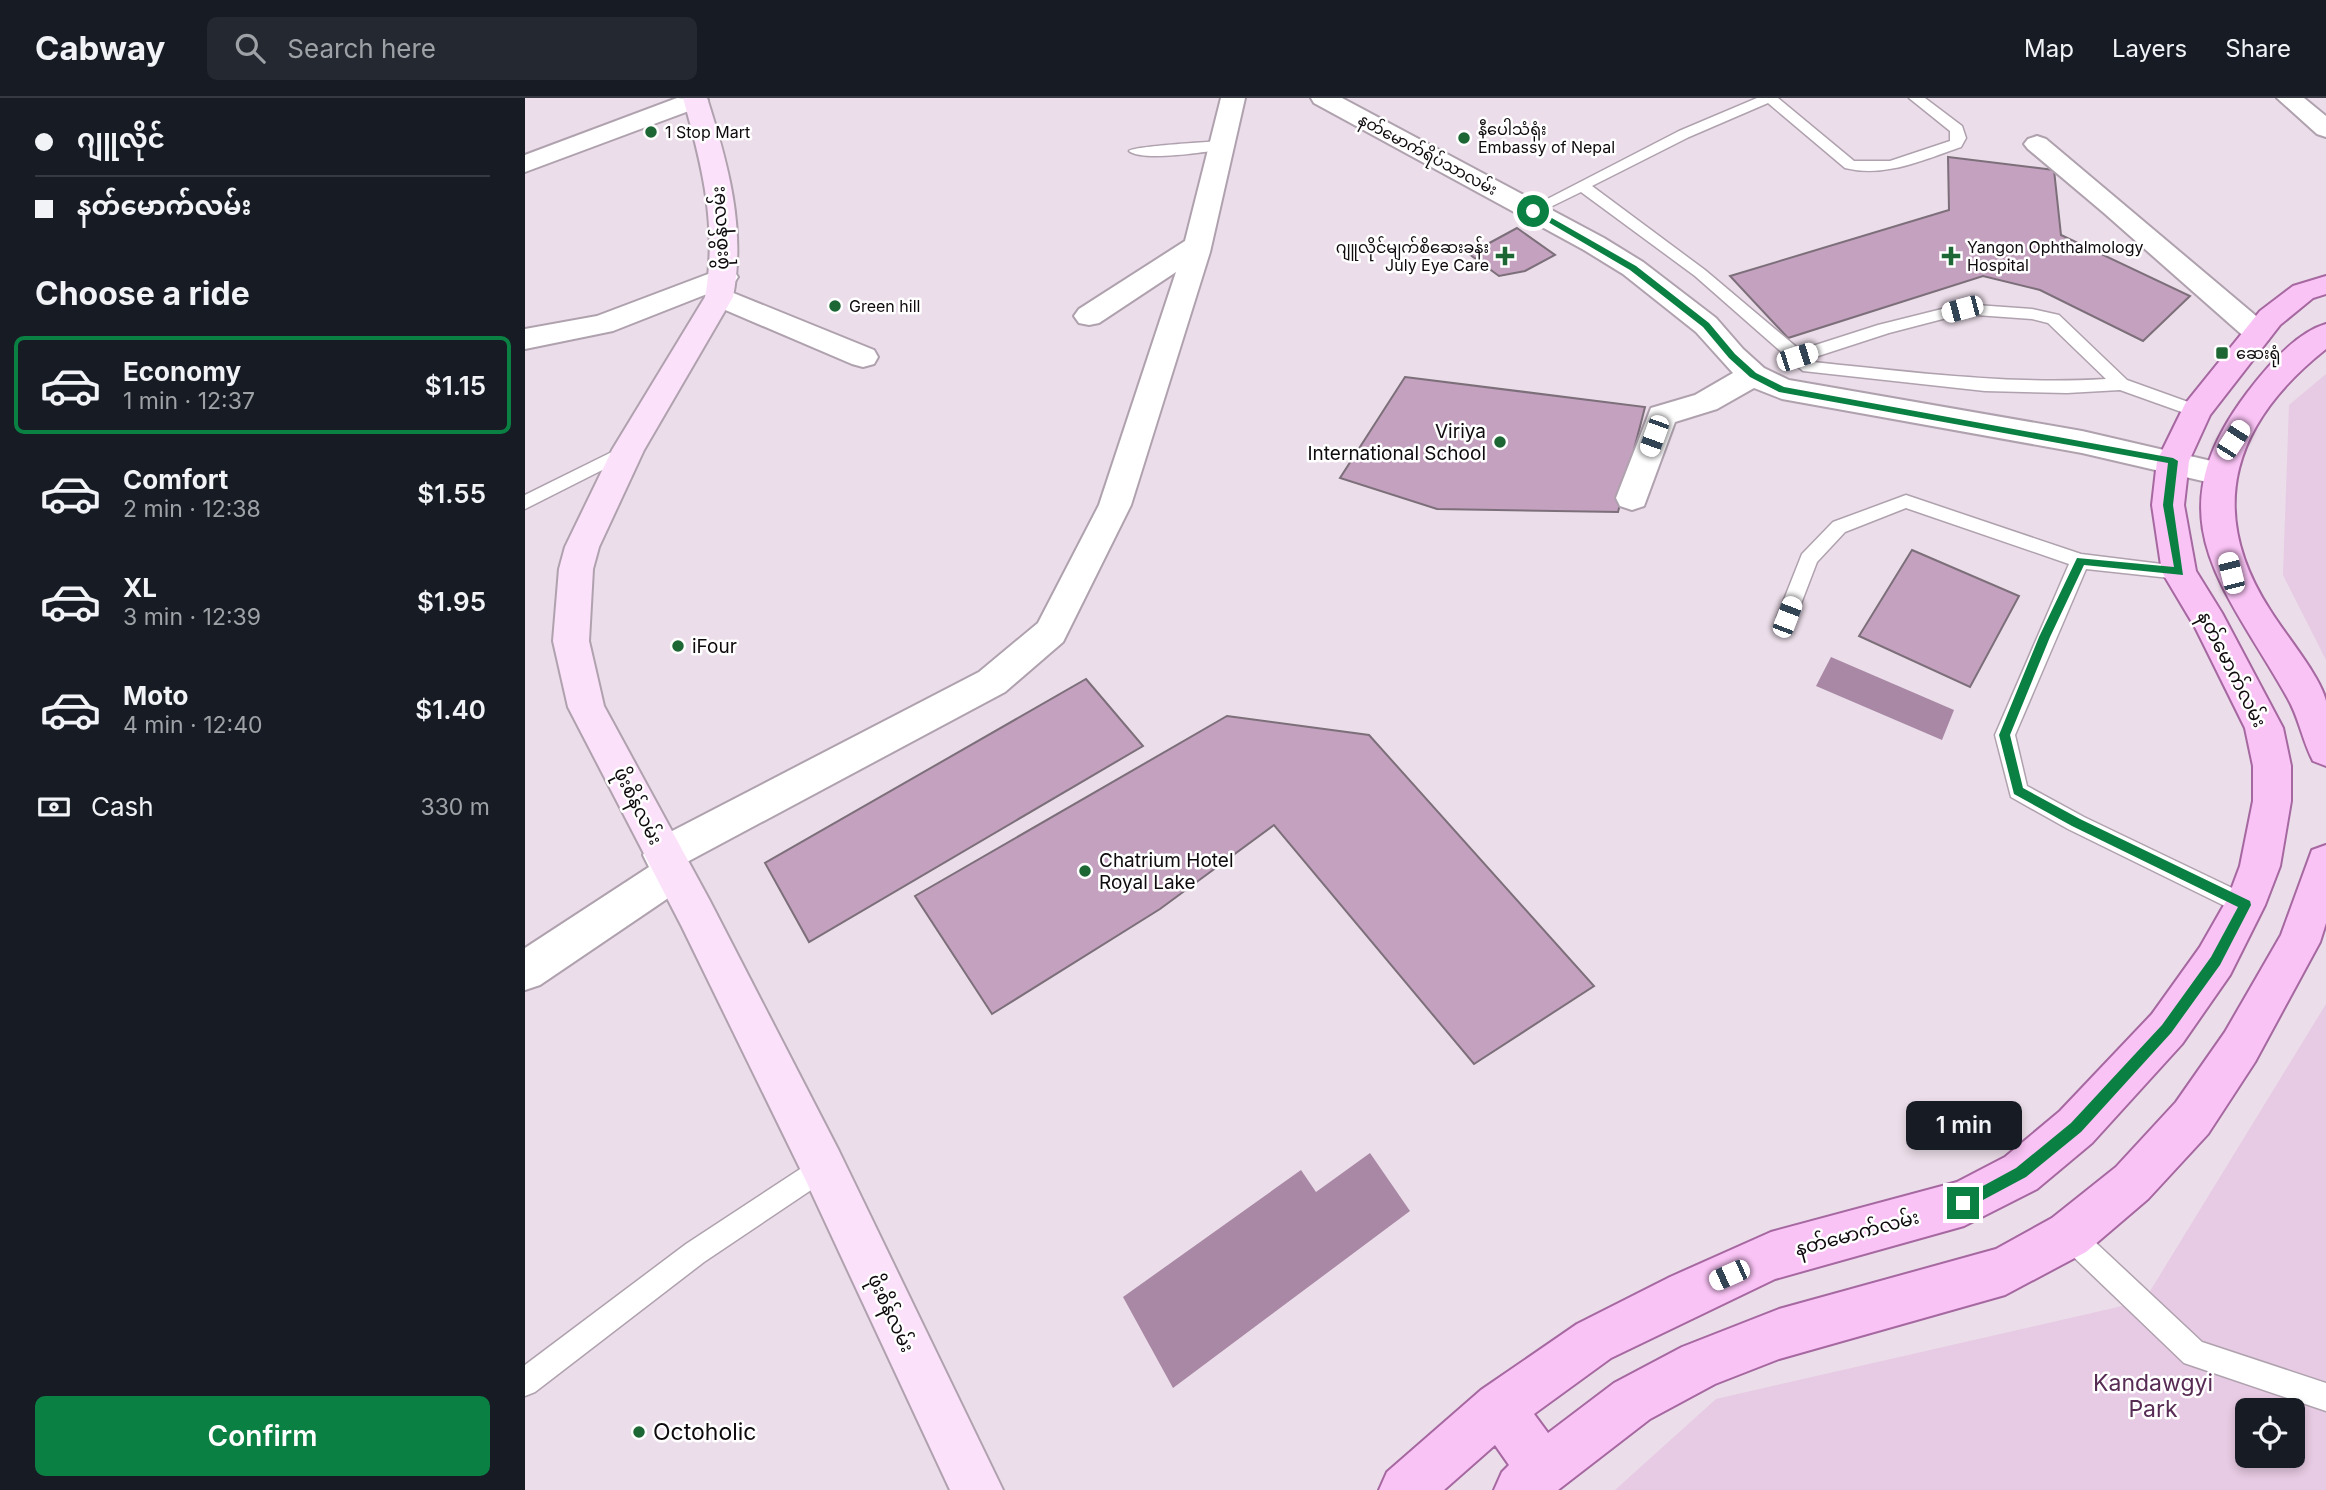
<!DOCTYPE html>
<html lang="en">
<head>
<meta charset="utf-8">
<style>
  :root { --surface:#171b24; --page:#242831; --text:#f1f3f6; --muted:#9ea1a6; --line:#363941; --accent:#0b8043 }
  body { margin:0; font-family:Inter,"Noto Sans Myanmar",sans-serif; background:var(--page); color:var(--text); height:100vh; display:flex; flex-direction:column; font-size:26px; white-space:nowrap }
  * { box-sizing:border-box; margin:0 }
  p { font-size:23px; color:var(--muted) }
  .icon { flex:none; width:38px; height:38px; fill:none; stroke:currentColor; stroke-width:2; stroke-linecap:round; stroke-linejoin:round }
  .map { position:relative; flex:1; overflow:hidden }
  .panel { display:flex; flex-direction:column; background:var(--surface); width:525px }
  .panel>* { flex:none }
  .guide { display:grid; align-content:center; height:154px; padding:0 35px; background:var(--surface) }
  .buttons { position:absolute; left:1710px; top:1300px; display:grid; gap:14px }
  .buttons a { display:grid; place-items:center; width:70px; height:70px; border-radius:10px; background:var(--surface); box-shadow:0 4px 10px #0003; font-size:35px }
  .end { position:absolute; width:32px; height:32px; margin:-16px; border:9px solid #0b8043; background:#fff; box-shadow:0 0 0 4px #fff }
  .from { border-radius:50% }
  .bubble { position:absolute; height:49px; border-radius:10px; background:var(--surface); box-shadow:0 4px 10px #0003; font-size:23px; font-weight:600; line-height:49px; text-align:center }
  .car { position:absolute; width:21px; height:42px; margin:-21px -10px; border-radius:9px; box-shadow:0 0 5px 2px #0007; background:linear-gradient(#fff 24%,#345 0 40%,#fff 0 76%,#345 0 86%,#fff 0) }
  .guide b { display:flex; align-items:center; gap:24px; height:66px; font-size:26px }
  .guide b+b { border-top:2px solid var(--line) }
  .guide i { width:18px; height:18px; background:var(--text) }
  ul { padding:0; list-style:none }
  li { display:flex; align-items:center; gap:21px; height:98px; margin:0 14px 10px; padding:0 21px; border:4px solid transparent; border-radius:10px }
  li div { flex:1 }
  li b { display:block; font-size:26px }
  li em { font-style:normal; font-weight:600 }
  li.selected { border-color:var(--accent) }
  li>.icon { width:63px; height:63px; stroke-width:1.5 }
  h2 { padding:0 35px; font-size:32px; line-height:84px }
  .pay { display:flex; align-items:center; gap:18px; height:77px; padding:0 35px; font-size:26px }
  .pay p { margin-inline-start:auto }
  .primary-button { display:flex; gap:14px; margin-top:auto; padding:14px 35px }
  .primary-button a { flex:1; height:80px; border-radius:10px; background:var(--accent); color:#fff; font-size:28px; font-weight:600; line-height:80px; text-align:center }
  header { display:flex; align-items:center; gap:42px; box-sizing:border-box; height:98px; padding:0 35px; background:var(--surface); border-bottom:2px solid var(--line) }
  header strong { font-size:33px }
  nav { display:flex; gap:38px; margin-inline-start:auto; font-size:24px }
  .search { width:490px; height:63px; background:var(--page); display:flex; align-items:center; gap:18px; box-sizing:border-box; padding:0 24px; border-radius:10px; color:var(--muted); font-size:26px }
  main { display:flex; flex:1; min-height:0 }
  .map>svg:first-child { display:block }
  .green { fill:#e7cae3; fill-rule:evenodd }
  .water { fill:#a988a5 }
  .building { fill:#c3a1bf; stroke:#7c6f7a; stroke-width:2 }
  .lines { fill:none; stroke-linecap:round; stroke-linejoin:round }
  .service-casing { stroke:#afa2ae; stroke-width:3 }
  .minor-casing { stroke:#afa2ae; stroke-width:4 }
  .secondary-casing { stroke:#afa2ae; stroke-width:4 }
  .primary-casing { stroke:#a568a0; stroke-width:4 }
  .service { fill:#fff; fill-rule:evenodd }
  .minor { fill:#fff; fill-rule:evenodd }
  .secondary { fill:#fce1fa; fill-rule:evenodd }
  .primary { fill:#fac3f5; fill-rule:evenodd }
  .route { fill:#0b8043 }
  .poi-dot { fill:#1d6735; stroke:#fff; stroke-width:2.5 }
  .labels { text-anchor:middle; dominant-baseline:central; stroke-width:5; stroke-linejoin:round; paint-order:stroke }
  .far-poi-label { font-size:16px; fill:#0f0a0e; stroke:#fff; text-anchor:start }
  .far-street-label { font-size:16px; fill:#0f0a0e; stroke:#fff }
  .street-label { font-size:19px; fill:#0f0a0e; stroke:#fff }
  .poi-label { font-size:19px; fill:#0f0a0e; stroke:#fff; text-anchor:start }
  .near-park-label { font-size:23px; fill:#572b54; stroke:#fff }
  .near-poi-label { font-size:23px; fill:#0f0a0e; stroke:#fff; text-anchor:start }
</style>
</head>
<body>
<header>
<strong>Cabway</strong>
<div class="search"><svg class="icon" aria-label="search" viewBox="0 0 24 24"><circle cx="10" cy="10" r="6"/><path d="M15 15l6 6"/></svg>Search here</div>
<nav><a>Map</a><a>Layers</a><a>Share</a></nav>
</header>
<main>
<section class="panel">
<div class="guide">
<b><i class="from"></i>ဂျူလိုင်</b>
<b><i></i>နတ်မောက်လမ်း</b>
</div>
<h2>Choose a ride</h2>
<ul>
<li class="selected"><svg class="icon" aria-label="car" viewBox="0 0 24 24"><path d="M5 17H2v-5l4-1 3-4h7l3 4 3 1v5h-3M9 17h6M6 11h13"/><circle cx="7" cy="17" r="2"/><circle cx="17" cy="17" r="2"/></svg><div><b>Economy</b><p>1 min · 12:37</p></div><em>$1.15</em></li>
<li><svg class="icon" aria-label="car" viewBox="0 0 24 24"><path d="M5 17H2v-5l4-1 3-4h7l3 4 3 1v5h-3M9 17h6M6 11h13"/><circle cx="7" cy="17" r="2"/><circle cx="17" cy="17" r="2"/></svg><div><b>Comfort</b><p>2 min · 12:38</p></div><em>$1.55</em></li>
<li><svg class="icon" aria-label="car" viewBox="0 0 24 24"><path d="M5 17H2v-5l4-1 3-4h7l3 4 3 1v5h-3M9 17h6M6 11h13"/><circle cx="7" cy="17" r="2"/><circle cx="17" cy="17" r="2"/></svg><div><b>XL</b><p>3 min · 12:39</p></div><em>$1.95</em></li>
<li><svg class="icon" aria-label="car" viewBox="0 0 24 24"><path d="M5 17H2v-5l4-1 3-4h7l3 4 3 1v5h-3M9 17h6M6 11h13"/><circle cx="7" cy="17" r="2"/><circle cx="17" cy="17" r="2"/></svg><div><b>Moto</b><p>4 min · 12:40</p></div><em>$1.40</em></li>
</ul>
<div class="pay"><svg class="icon" aria-label="cash" viewBox="0 0 24 24"><path d="M3 7h18v10H3z"/><circle cx="12" cy="12" r="2"/></svg>Cash<p>330 m</p></div>
<div class="primary-button"><a>Confirm</a></div>
</section>
<div class="map">
<svg width="1801" height="1392" viewBox="0 0 1801 1392">
  <rect width="100%" height="100%" fill="#ebdde9"/>
  <g class="green">
    <path d="M1801,276v286l-43,-85 6,-170z"/>
    <path d="M1801,906v486h-711l101,-91 428,-98zM1722,1312h46v46h-46z"/>
  </g>
  <g class="water">
    <path d="M1306,559l123,53 -12,30 -126,-54z"/>
    <path d="M845,1055l40,58 -237,177 -50,-91 178,-127 15,22z"/>
  </g>
  <g class="building">
    <path d="M1423,59l106,13 7,65 129,61 -47,45 -103,-51 -57,-14 -195,62 -58,-62 219,-66z"/>
    <path d="M992,130l38,27 -30,16 -26,5 -30,-22z"/>
    <path d="M880,279l240,30 -27,105 -181,-3 -97,-31z"/>
    <path d="M1387,452l107,46 -49,91 -111,-51z"/>
    <path d="M561,581l57,67 -334,196 -44,-79z"/>
    <path d="M702,618l142,19 225,251 -120,78 -200,-239 -114,84 -168,105 -77,-118z"/>
  </g>
  <g class="lines">
    <defs>
      <g id="service">
        <path d="M1232,0h21l76,63h36l60,-20v-10l-41,-33h16l37,28 4,12 -5,9c-38,13 -76,31 -116,21l-77,-65 -79,34 -97,49 113,84 95,80 78,-25 84,-21 70,5 27,6 68,65 75,27 2,4 -2,4h-12l-70,-25 -53,3 -82,-2 -182,-20 -108,-95 -114,-84 -43,21h-10l-2,-3 153,-79zM1437,216l70,5 16,4 58,56c-98,6 -195,-7 -293,-17l-4,-3 80,-26z"/>
        <path d="M698,43l5,1v6c-19,4 -86,14 -99,3 5,-5 80,-9 94,-10z"/>
        <path d="M103,346l6,2 3,4 -3,4 -109,55v-14z"/>
        <path d="M1381,397l175,59 105,13 2,5 -2,5 -7,2 -93,-10 -71,166 12,51 57,31 169,81 3,7 -3,7 -8,3 -8,-3 -169,-83 -57,-32 -16,-62 74,-171 -163,-56 -61,24 -28,30 -23,60 -7,2 -7,-2 -3,-5 25,-63 31,-32z"/>
        <path d="M298,1056l9,4 4,9 -4,9 -128,86 -169,130 -10,4v-31l161,-121z"/>
        <path d="M1544,1124l9,4 124,116 124,41v28l-142,-48 -124,-119 -4,-9 4,-9z"/>
      </g>
      <g id="minor">
        <path d="M152,0l31,2 -3,5 -180,67v-17z"/>
        <path d="M696,0h24l-35,154 -79,253 -68,137 -58,50 -318,170 5,11 -6,13 -146,99 -15,5v-42l124,-81 -6,-12 6,-12 330,-171 59,-49 61,-118 77,-233 -77,51 -10,2 -10,-2 -5,-7 5,-7 106,-68z"/>
        <path d="M786,0h31l262,140 39,24 73,56 27,31 21,19 25,12 293,51 138,32 11,3 5,8 -5,8 -11,3 -138,-32 -300,-54 -28,-11 -37,21 -42,13 -31,84 -12,4 -12,-4 -4,-8 35,-90 44,-13 38,-22 -37,-41 -73,-58 -39,-24 -270,-147z"/>
        <path d="M1752,0h27l22,18v21l-9,-3z"/>
        <path d="M1512,38l9,3 222,187 5,7 -5,7 -10,3 -10,-3 -144,-127 -76,-64 -4,-5 4,-5z"/>
        <path d="M199,170l10,3 4,6 -4,6 -13,5 153,62 4,7 -4,7 -11,3 -11,-3 -143,-61 -4,-6 2,-3 -94,37 -88,18v-20l72,-13z"/>
      </g>
      <path id="secondary" d="M158,0h24c21,66 39,130 26,199l-89,153 -45,97 -6,22 -4,72 15,65 106,195 129,250 164,339h-53l-143,-307 -125,-256 -114,-220 -15,-66 6,-72 6,-22 47,-97 93,-153c13,-69 -3,-133 -22,-199z"/>
      <g id="primary">
        <path d="M1801,178v18l-13,4 -33,27 -70,90 -21,46 -5,44 12,66 26,42 61,115 8,38v35l-11,65 -15,39 -35,70 -48,69 -90,99 -55,46 -73,37 -189,53 -164,79 -77,56 14,19 66,-50 68,-36 97,-38 217,-60 56,-31 64,-51 60,-65 49,-70 56,-97 31,-85 14,-5v78l-6,19 -65,120 -47,72 -60,65 -62,53 -81,43 -226,64 -64,25 -65,35 -92,71h-64l8,-18 7,-7 -14,-20 -51,45h-65l8,-18 94,-82 96,-66 93,-47 101,-45 186,-50 48,-25 55,-46 92,-97 48,-67 28,-49 12,-32 13,-65v-35l-8,-38 -49,-99 -34,-57 -10,-67 5,-44 28,-57 75,-93 33,-25z"/>
        <path d="M1801,226v25c-91,72 -122,159 -56,261 14,23 51,67 56,91 0,20 0,45 0,65l-13,-5c-11,-21 -14,-44 -26,-64 -63,-112 -135,-178 -40,-304 18,-24 48,-60 79,-69z"/>
      </g>
    </defs>
    <use href="#service" class="service-casing"/>
    <use href="#minor" class="minor-casing"/>
    <use href="#secondary" class="secondary-casing"/>
    <use href="#primary" class="primary-casing"/>
    <use href="#service" class="service"/>
    <use href="#minor" class="minor"/>
    <use href="#secondary" class="secondary"/>
    <use href="#primary" class="primary"/>
  </g>
  <path class="route" d="M1006,111h5l100,57 73,57 26,31 21,19 28,14 389,71 5,3 -5,44 10,70 -99,-10 -34,72 -40,98 13,53 57,31 170,82 1,4 -31,60 -49,68 -90,99 -55,45 -58,31h-9v-9l57,-31 55,-45 91,-98 49,-68 27,-50 -166,-81 -58,-32 -15,-59 40,-98 38,-79 97,9 -11,-62 5,-42 -389,-71 -29,-15 -21,-19 -26,-31 -73,-57 -99,-58z"/>
  <g class="poi-dot">
    <circle cx="126" cy="34" r="7"/>
    <circle cx="939" cy="40" r="7"/>
    <path d="M976.5 147.5h7v7h7v7h-7v7h-7v-7h-7v-7h7z"/>
    <path d="M1422.5 147.5h7v7h7v7h-7v7h-7v-7h-7v-7h7z"/>
    <circle cx="310" cy="208" r="7"/>
    <rect x="1690" y="248" width="14" height="14" rx="3.5"/>
    <circle cx="975" cy="344" r="7"/>
    <circle cx="153" cy="548" r="7"/>
    <circle cx="560" cy="773" r="7"/>
    <circle cx="114" cy="1334" r="7"/>
  </g>
  <g class="labels">
    <g class="far-poi-label">
      <text x="953" y="31">နီပေါသံရုံး<tspan x="953" dy="18">Embassy of Nepal</tspan></text>
      <text x="140" y="34">1 Stop Mart</text>
      <text x="964" y="149" text-anchor="end">ဂျူလိုင်မျက်စိဆေးခန်း<tspan x="964" dy="18">July Eye Care</tspan></text>
      <text x="1442" y="149">Yangon Ophthalmology<tspan x="1442" dy="18">Hospital</tspan></text>
      <text x="324" y="208">Green hill</text>
      <text x="1711" y="255">ဆေးရုံ</text>
    </g>
    <g class="far-street-label">
      <text transform="translate(903 56) rotate(28)">နတ်မောက်ရိပ်သာလမ်း</text>
    </g>
    <g class="street-label">
      <text transform="translate(195 130) rotate(-93)">ဖိုးစိန်လမ်း</text>
      <text transform="translate(1707 571) rotate(63)">နတ်မောက်လမ်း</text>
      <text transform="translate(113 708) rotate(63)">ဖိုးစိန်လမ်း</text>
      <text transform="translate(1332 1135) rotate(-15)">နတ်မောက်လမ်း</text>
      <text transform="translate(366 1215) rotate(65)">ဖိုးစိန်လမ်း</text>
    </g>
    <g class="poi-label">
      <text x="961" y="333" text-anchor="end">Viriya<tspan x="961" dy="22">International School</tspan></text>
      <text x="167" y="548">iFour</text>
      <text x="574" y="762">Chatrium Hotel<tspan x="574" dy="22">Royal Lake</tspan></text>
    </g>
    <g class="near-park-label">
      <text x="1628" y="1285">Kandawgyi<tspan x="1628" dy="26">Park</tspan></text>
    </g>
    <g class="near-poi-label">
      <text x="128" y="1334">Octoholic</text>
    </g>
  </g>
</svg>
<div class="buttons">
<a><svg class="icon" aria-label="locate" viewBox="0 0 24 24"><circle cx="12" cy="12" r="6"/><path d="M12 2v4M12 18v4M2 12h4M18 12h4"/></svg></a>
</div>
<i class="end from" style="left:1008px;top:113px"></i>
<i class="end" style="left:1438px;top:1105px"></i>
<div class="bubble" style="left:1381px;top:1003px;width:116px">1 min</div>
<i class="car" style="left:1437px;top:211px;rotate:255deg"></i>
<i class="car" style="left:1272px;top:259px;rotate:72deg"></i>
<i class="car" style="left:1129px;top:338px;rotate:200deg"></i>
<i class="car" style="left:1708px;top:342px;rotate:33deg"></i>
<i class="car" style="left:1706px;top:475px;rotate:346deg"></i>
<i class="car" style="left:1262px;top:519px;rotate:21deg"></i>
<i class="car" style="left:1204px;top:1177px;rotate:246deg"></i>
</div>
</main>
</body>
</html>
